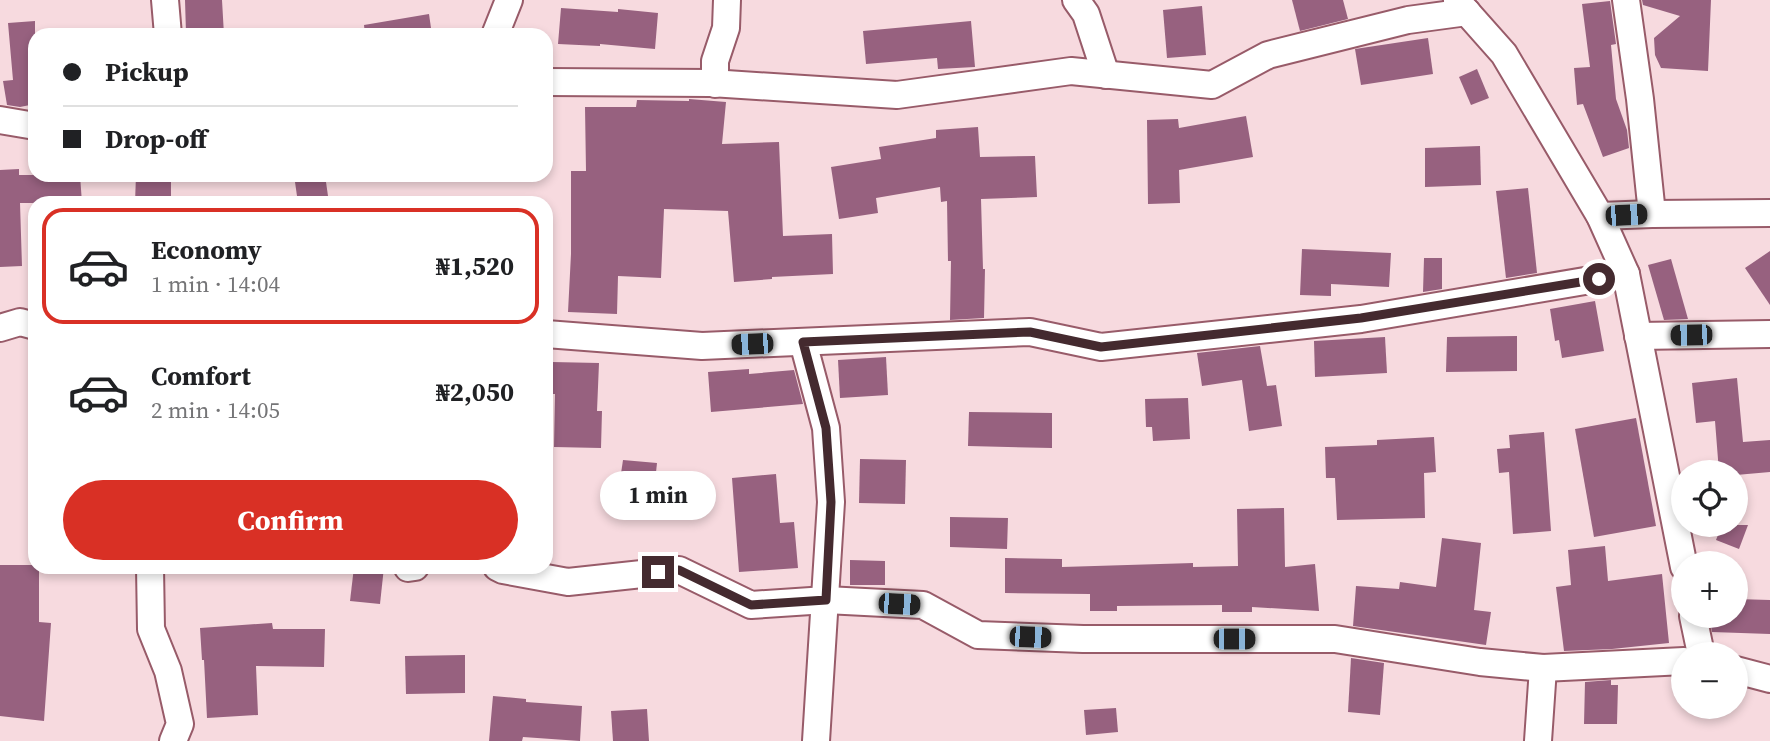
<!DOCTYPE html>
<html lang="en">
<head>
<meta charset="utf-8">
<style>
  :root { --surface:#fff; --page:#f2f2f2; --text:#202124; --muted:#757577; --line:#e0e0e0; --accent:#d93025 }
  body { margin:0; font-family:"Source Serif 4",serif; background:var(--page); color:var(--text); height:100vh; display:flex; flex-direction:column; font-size:26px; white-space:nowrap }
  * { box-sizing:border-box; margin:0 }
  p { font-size:23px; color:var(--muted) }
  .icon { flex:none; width:38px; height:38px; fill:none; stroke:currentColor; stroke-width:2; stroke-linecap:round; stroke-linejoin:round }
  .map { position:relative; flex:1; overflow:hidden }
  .details { position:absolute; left:28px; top:196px; width:525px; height:378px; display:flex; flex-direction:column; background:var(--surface); border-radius:21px; box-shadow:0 4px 10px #0003 }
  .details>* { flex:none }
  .top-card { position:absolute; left:28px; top:28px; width:525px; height:154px; border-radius:21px; box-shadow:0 4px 10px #0003; display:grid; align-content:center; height:154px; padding:0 35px; background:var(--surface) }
  .tools { position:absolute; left:1671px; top:460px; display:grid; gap:14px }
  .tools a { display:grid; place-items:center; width:77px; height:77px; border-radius:50%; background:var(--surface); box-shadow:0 4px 10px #0003; font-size:35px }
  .end { position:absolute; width:32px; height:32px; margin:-16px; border:9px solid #442a2f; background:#fff; box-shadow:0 0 0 4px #fff }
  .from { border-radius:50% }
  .bubble { position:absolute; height:49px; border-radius:24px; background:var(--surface); box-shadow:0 4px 10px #0003; font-size:23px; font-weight:700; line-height:49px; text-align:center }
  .car { position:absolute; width:21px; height:42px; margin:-21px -10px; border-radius:9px; box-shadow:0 0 5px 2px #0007; background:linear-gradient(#222 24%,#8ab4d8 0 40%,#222 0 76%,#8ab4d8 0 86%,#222 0) }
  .top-card b { display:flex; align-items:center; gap:24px; height:66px; font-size:26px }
  .top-card b+b { border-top:2px solid var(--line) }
  .top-card i { width:18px; height:18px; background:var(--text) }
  ul { padding:12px 0 0; list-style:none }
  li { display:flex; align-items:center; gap:21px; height:116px; margin:0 14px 10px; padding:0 21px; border:4px solid transparent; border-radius:21px }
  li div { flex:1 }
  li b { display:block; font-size:26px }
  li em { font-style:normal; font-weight:700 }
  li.active { border-color:var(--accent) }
  li>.icon { width:63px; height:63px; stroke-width:1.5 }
  .primary-button { display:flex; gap:14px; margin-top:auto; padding:14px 35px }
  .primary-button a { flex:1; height:80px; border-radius:42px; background:var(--accent); color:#fff; font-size:28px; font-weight:700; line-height:80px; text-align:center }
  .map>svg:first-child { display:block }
  .building { fill:#97617f }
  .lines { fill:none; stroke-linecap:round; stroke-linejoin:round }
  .street-casing { stroke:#985b69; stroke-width:30 }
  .street { stroke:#fff; stroke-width:26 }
  .route { stroke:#442a2f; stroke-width:9 }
</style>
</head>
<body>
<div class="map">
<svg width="1770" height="741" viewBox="0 0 1770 741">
  <rect width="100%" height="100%" fill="#f7dadf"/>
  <g class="building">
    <path d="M185,0h37l2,35h-31v-2h-7z"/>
    <path d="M1292,0h51l5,19 -48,12z"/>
    <path d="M1642,0h69l-3,71 -47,-3 -6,-13 -1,-17 26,-22 -37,-11z"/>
    <path d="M1610,1l6,43 -5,1 5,54 11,31 2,18 -26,9 -20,-53 -6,1 -3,-37 16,-1 -8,-63z"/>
    <path d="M1202,6l4,49 -39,3 -4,-48z"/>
    <path d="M561,8l57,4v-3l40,4 -3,36 -55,-5v2l-42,-2z"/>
    <path d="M429,14l3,21h-67l-1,-10z"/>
    <path d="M35,21v83l-15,3 -13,-2 -4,-24 10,-1 -5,-57z"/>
    <path d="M971,21l4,46 -37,2 -1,-11 -71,6 -3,-33z"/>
    <path d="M1428,38l5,36 -72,11 -6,-36z"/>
    <path d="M1477,69l12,29 -18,7 -12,-28z"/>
    <path d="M689,99l37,3 -4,42 57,-2 4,94 49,-2 1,40 -61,3v2l-38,3 -6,-71 -64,-2 -3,69 -43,-2 -1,38 -49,-2 3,-58v-83h15l-1,-64h51l1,-7 52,1z"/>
    <path d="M1246,116l7,41 -74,13 1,33 -32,1 -1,-84 31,-1 1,9z"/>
    <path d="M978,127l2,30 55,-1 2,41 -56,2 2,70h2l-1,49 -34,2 1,-59h-3l-1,-60 -6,1 -1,-15 -64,11 2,15 -39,6 -8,-52 50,-8 -2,-12 57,-9v-8z"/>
    <path d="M1480,146l1,39 -56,2v-39z"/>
    <path d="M19,169v6h61l2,28h-62l2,63 -22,1v-97z"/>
    <path d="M136,175h35v28h-36z"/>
    <path d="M294,175h31l4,28h-31z"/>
    <path d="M1528,188l9,85 -31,5 -10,-87z"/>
    <path d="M1302,249l89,4 -2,34 -58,-3v12l-31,-1z"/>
    <path d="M1770,251v54l-25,-37z"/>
    <path d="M1424,258h18v31l-19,3z"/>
    <path d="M1671,259l17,60 -24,1 -16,-55z"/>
    <path d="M1595,301l9,50 -42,7 -3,-18 -4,1 -5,-32z"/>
    <path d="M1517,336v35l-71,1 1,-35z"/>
    <path d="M1385,337l2,36 -72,4 -1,-36z"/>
    <path d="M1260,346l7,40 9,-1 6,41 -33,5 -7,-51 -40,6 -5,-33z"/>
    <path d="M886,357l2,38 -48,3 -2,-38z"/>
    <path d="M552,362l47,1 -2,48h5l-1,37 -47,-1 1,-53h-4z"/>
    <path d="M749,369v5l45,-4 9,34 -92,8 -3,-40z"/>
    <path d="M1737,378l6,64 27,-2v32l-34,3v-3h-17l-4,-51 -19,2 -4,-40z"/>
    <path d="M1188,398l2,41 -37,2 -1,-14h-6l-1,-28z"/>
    <path d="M969,412l83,1v35l-84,-2z"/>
    <path d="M1636,418l20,108 -62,11 -19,-108z"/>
    <path d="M1544,432l7,99 -38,3 -4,-62 -10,1 -2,-24 13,-1 -1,-13z"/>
    <path d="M1434,437l2,35 -12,1 1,45 -88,2 -2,-42h-9l-1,-31 52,-2v-5z"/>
    <path d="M860,459l46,1 -1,44 -46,-1z"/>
    <path d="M623,460l34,3 -3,28 -35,-4z"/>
    <path d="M776,474l4,49 14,-1 4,46 -59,4 -7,-94z"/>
    <path d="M1284,508l1,59 30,-3 4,47 -67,-4v5h-30v-7l-105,1v5h-27v-17l-85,-1v-35l57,1v8l131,-4v4l45,-1 -1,-57z"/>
    <path d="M950,517l58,1 -1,31 -57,-2z"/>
    <path d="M1722,525h26l-9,24 -23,-9z"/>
    <path d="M1442,538l39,5 -7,67 17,2 -5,33 -133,-19 3,-40 43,3 1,-7 36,5z"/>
    <path d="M1605,546l3,35 54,-7 7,69 -57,6 -48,2 -8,-64 15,-2 -3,-35z"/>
    <path d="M850,560l35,1v24h-35z"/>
    <path d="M0,565h35v2h4v55l12,1 -7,98 -44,-5z"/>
    <path d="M354,567h30l-4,37 -30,-3z"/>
    <path d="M1736,599l34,1v34l-58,-2 -3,-16h27z"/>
    <path d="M272,623l1,6h52l-1,38 -68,-1 2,49 -51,3 -3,-58h-2l-2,-32z"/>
    <path d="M465,655v38l-59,1 -1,-38z"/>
    <path d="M1351,658l33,5 -4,52 -32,-3z"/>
    <path d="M1611,680v5h7l-1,39h-33l1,-42z"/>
    <path d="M493,696l33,3v3l56,4 -2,35 -57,-4 -1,4h-33z"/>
    <path d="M1116,708l2,24 -32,3 -2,-25z"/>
    <path d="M647,709l2,32h-36l-2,-30z"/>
  </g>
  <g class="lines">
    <defs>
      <g id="street">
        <path d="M165,0l3,35"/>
        <path d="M1076,0l10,14 20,61"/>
        <path d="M1626,0l14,99 12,115"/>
        <path d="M1457,1l47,53 96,162 26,58 58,293"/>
        <path d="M495,35l14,-35"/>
        <path d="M546,82l165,1 186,12 174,-24 141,14 56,-30 140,-35 59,-8"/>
        <path d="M715,84v-23l11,-33 1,-28"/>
        <path d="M0,120l35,6"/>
        <path d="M1600,216l52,-2 118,-1"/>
        <path d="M0,328l20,-6 15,4"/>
        <path d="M546,334l156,12 328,-14 71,15 260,-28 265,-45"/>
        <path d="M1638,336l132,-2"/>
        <path d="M803,342l23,86 5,74 -15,239"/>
        <path d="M150,567l1,62 17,42 12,53 -7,17"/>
        <path d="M408,567v1l7,-1"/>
        <path d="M497,567l6,3 65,12 111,-12 72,35 75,-5 97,5 55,30 105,4h252l145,23 63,6 141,-7"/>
        <path d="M1693,616l8,38"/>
        <path d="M1736,670l34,9"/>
        <path d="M1538,741l5,-73"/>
      </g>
    </defs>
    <use href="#street" class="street-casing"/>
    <use href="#street" class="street"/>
  </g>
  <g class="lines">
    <path class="route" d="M658,572l21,-2 72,35 75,-5 5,-98 -5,-74 -23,-86 227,-10 71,15 260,-29 238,-39"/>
  </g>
</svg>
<div class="tools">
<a><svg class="icon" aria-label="locate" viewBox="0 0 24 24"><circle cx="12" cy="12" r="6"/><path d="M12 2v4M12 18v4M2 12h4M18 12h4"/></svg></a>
<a>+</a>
<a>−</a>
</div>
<i class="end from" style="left:1599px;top:279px"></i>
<i class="end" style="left:658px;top:572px"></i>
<div class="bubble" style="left:600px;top:471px;width:116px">1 min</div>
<i class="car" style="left:1626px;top:215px;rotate:87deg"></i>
<i class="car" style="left:1691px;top:335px;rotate:269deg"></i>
<i class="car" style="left:752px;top:344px;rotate:268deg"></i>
<i class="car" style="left:899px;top:604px;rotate:93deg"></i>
<i class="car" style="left:1030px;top:637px;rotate:92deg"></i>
<i class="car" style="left:1234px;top:639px;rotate:90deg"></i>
<div class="top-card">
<b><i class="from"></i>Pickup</b>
<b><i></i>Drop-off</b>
</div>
<section class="details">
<ul>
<li class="active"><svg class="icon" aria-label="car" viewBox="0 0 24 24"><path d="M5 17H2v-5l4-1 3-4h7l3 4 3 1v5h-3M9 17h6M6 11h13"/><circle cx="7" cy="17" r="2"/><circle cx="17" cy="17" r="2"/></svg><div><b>Economy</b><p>1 min · 14:04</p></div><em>₦1,520</em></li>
<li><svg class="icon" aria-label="car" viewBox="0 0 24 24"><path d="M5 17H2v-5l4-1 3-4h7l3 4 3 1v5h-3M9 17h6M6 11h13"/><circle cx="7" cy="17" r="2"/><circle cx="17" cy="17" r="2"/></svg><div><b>Comfort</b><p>2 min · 14:05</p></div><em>₦2,050</em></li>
</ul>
<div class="primary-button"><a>Confirm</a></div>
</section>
</div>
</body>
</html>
